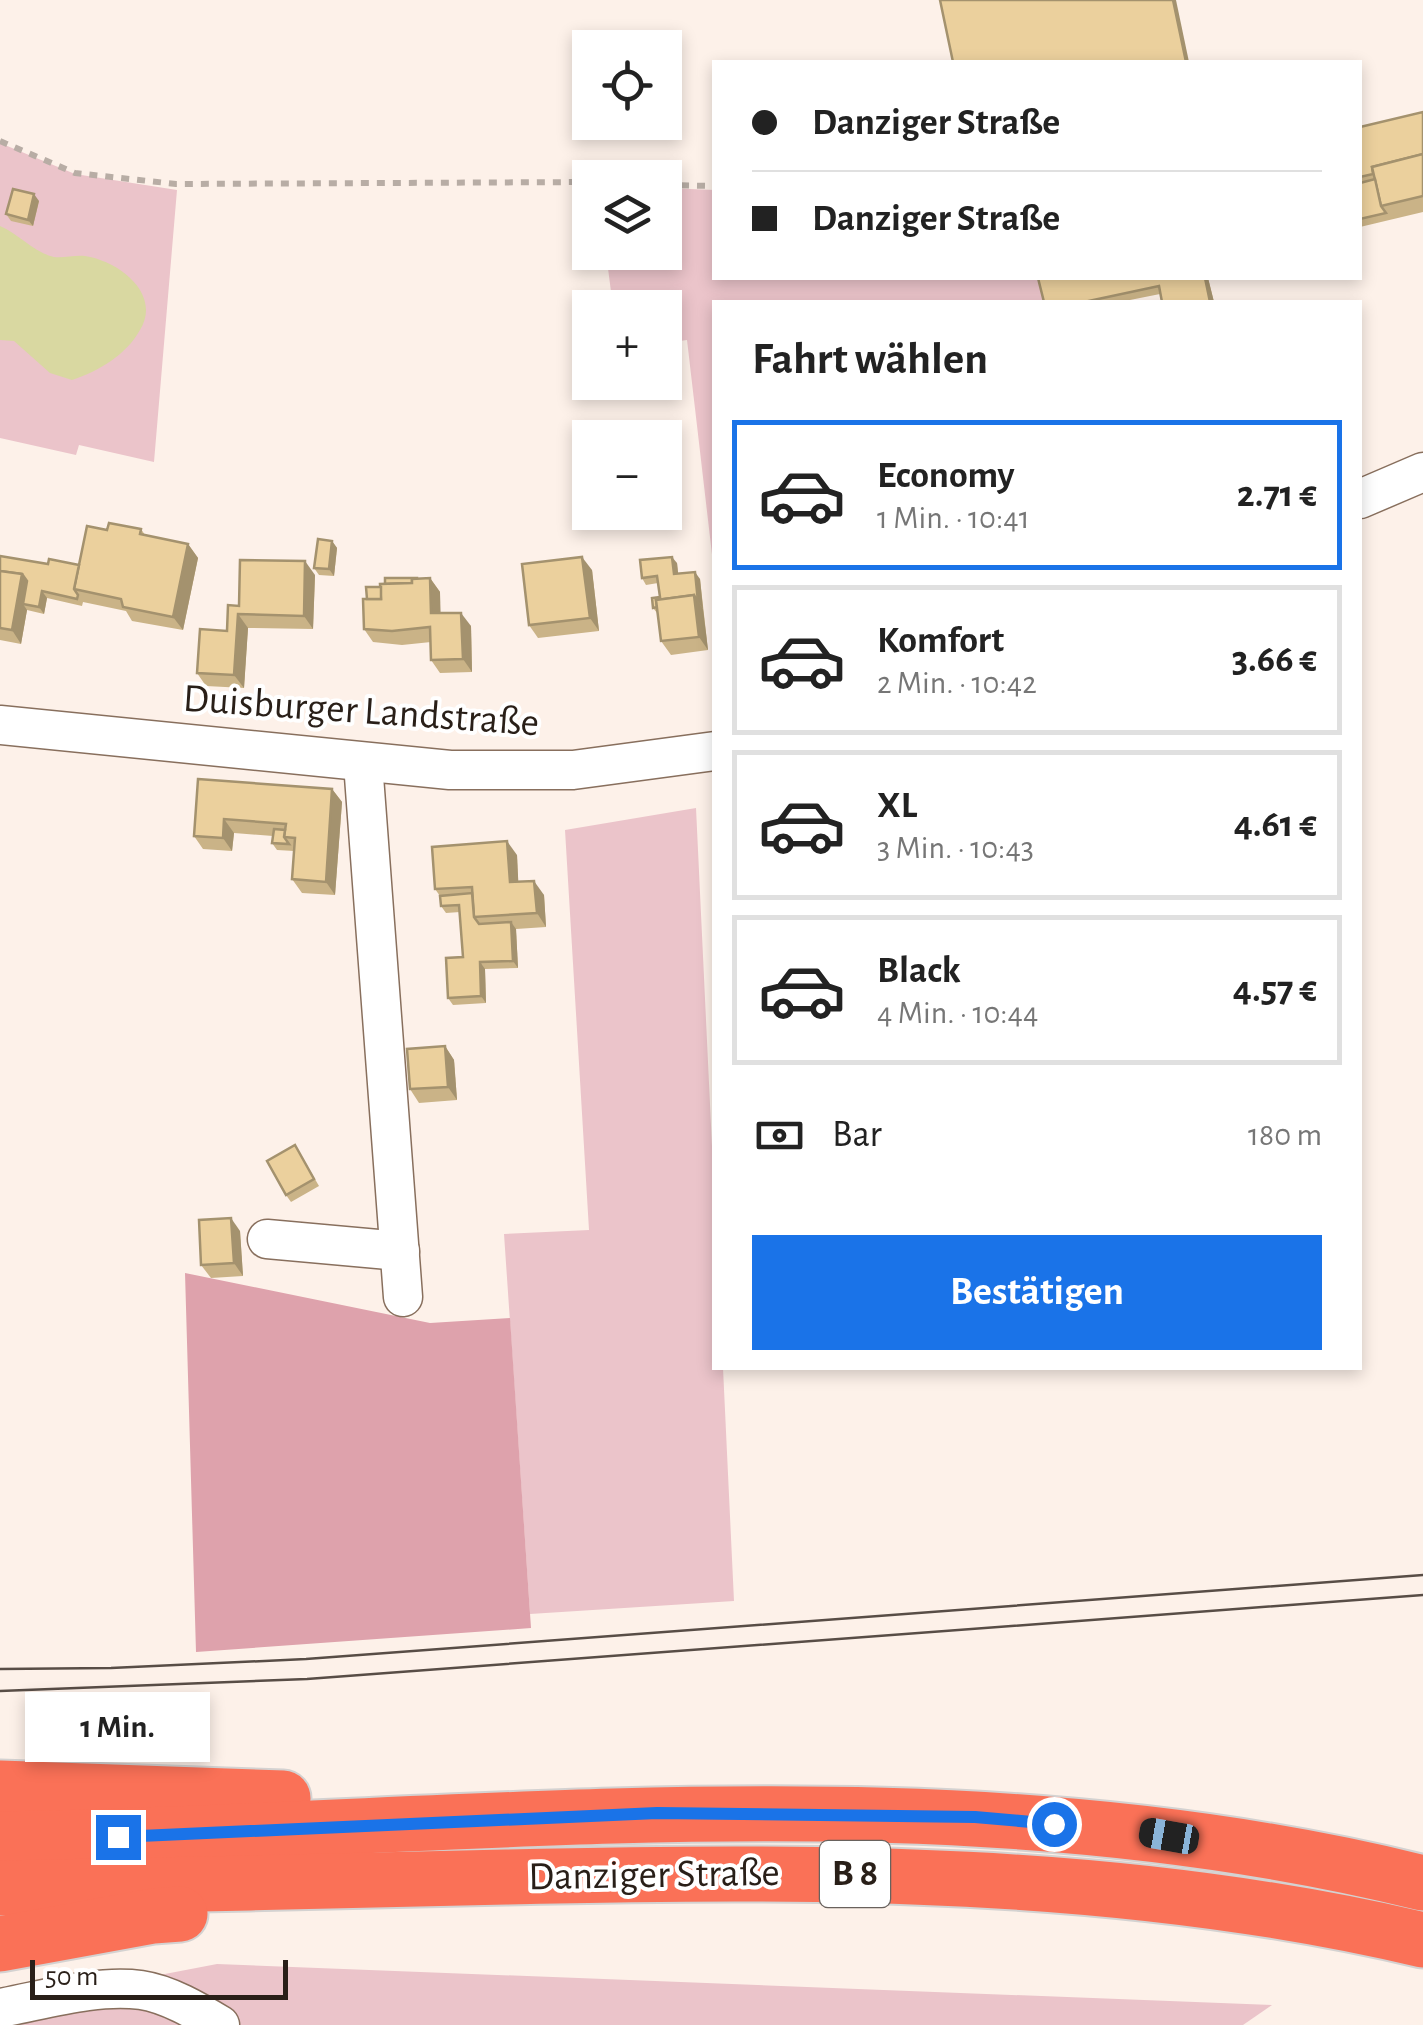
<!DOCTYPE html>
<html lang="de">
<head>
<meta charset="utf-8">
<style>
  :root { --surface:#fff; --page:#f2f2f2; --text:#222; --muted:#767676; --line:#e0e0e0; --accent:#1a73e8 }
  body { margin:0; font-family:"Alegreya Sans",sans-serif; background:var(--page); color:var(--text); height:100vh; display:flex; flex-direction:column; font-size:38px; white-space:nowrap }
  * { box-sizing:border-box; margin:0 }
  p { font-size:32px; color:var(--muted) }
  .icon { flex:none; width:55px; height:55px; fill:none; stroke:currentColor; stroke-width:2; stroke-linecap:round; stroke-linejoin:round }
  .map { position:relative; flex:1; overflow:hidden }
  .panel { position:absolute; left:712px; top:300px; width:650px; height:1070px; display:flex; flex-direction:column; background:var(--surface); border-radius:0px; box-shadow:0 5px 15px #0003 }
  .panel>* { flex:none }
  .guide { position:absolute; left:712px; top:60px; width:650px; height:220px; border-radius:0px; box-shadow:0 5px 15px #0003; display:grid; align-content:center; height:220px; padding:0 40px; background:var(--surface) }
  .tools { position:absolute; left:572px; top:30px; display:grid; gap:20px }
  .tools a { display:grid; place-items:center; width:110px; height:110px; border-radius:0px; background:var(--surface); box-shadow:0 5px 15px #0003; font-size:50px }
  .scale { position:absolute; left:30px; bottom:25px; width:258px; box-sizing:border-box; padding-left:10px; border:5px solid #291f18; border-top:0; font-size:28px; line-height:35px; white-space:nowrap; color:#291f18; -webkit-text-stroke:8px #fff; paint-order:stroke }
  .end { position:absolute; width:45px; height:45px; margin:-22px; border:12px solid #1a73e8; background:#fff; box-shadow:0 0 0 5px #fff }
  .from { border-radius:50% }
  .bubble { position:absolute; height:70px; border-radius:0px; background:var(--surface); box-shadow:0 5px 15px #0003; font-size:32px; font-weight:600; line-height:70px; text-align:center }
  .car { position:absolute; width:30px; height:60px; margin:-30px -15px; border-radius:12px; box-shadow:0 0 8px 2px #0007; background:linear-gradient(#222 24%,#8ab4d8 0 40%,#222 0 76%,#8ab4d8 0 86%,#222 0) }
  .guide b { display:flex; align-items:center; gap:35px; height:95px; font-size:38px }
  .guide b+b { border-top:2px solid var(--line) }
  .guide i { width:25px; height:25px; background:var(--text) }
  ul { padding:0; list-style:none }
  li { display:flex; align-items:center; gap:30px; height:150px; margin:0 20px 15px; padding:0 20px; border:5px solid var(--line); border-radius:0px }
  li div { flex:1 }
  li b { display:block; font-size:38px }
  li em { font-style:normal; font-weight:600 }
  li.selected { border-color:var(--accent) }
  li>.icon { width:90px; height:90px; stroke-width:1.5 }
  h2 { padding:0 40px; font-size:45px; line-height:120px }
  .pay { display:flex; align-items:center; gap:25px; height:110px; padding:0 40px; font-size:38px }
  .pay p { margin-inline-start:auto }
  .button { display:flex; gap:20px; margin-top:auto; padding:20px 40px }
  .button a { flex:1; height:115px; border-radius:0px; background:var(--accent); color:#fff; font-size:40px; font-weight:600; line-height:115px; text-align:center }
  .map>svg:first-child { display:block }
  .green { fill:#ebc4ca }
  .forest { fill:#dea2ac }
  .water { fill:#d9d8a1 }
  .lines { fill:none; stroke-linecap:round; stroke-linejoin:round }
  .minor-casing { stroke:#886f5d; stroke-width:41 }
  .highway-casing { stroke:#d4d2d1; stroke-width:59 }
  .path { stroke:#b8ada5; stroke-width:6; stroke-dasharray:8 8; stroke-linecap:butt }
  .minor { stroke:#fff; stroke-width:38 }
  .highway { stroke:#fa7157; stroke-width:55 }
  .tram { stroke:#584d46; stroke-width:2.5 }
  .wall { fill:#cab387 }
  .shaded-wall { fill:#a4926e }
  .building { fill:#ebd09d; stroke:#a4926e; stroke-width:2.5 }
  .route { stroke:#1a73e8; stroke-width:12 }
  .labels { text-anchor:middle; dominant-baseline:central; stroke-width:8; stroke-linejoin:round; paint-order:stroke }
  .shield { fill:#fff; stroke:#69625d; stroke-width:2.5 }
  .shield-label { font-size:38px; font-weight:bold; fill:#291f18 }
  .street-label { font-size:40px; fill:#291f18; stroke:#fff }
</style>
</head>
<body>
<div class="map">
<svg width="1423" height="2025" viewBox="0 0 1423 2025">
  <rect width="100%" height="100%" fill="#fdf1e9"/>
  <g class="green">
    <path d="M0,143l75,31 102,16 -23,272 -75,-17 -3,10 -76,-17z"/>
    <path d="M665,188l50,2v88h324l5,24h-329v278l-28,-240 -22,3v-35l-52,-1 -7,-54 59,-1z"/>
    <path d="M696,808l19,402v158h8l11,233 -204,13 -26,-380 85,-4 -24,-400z"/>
    <path d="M217,1964l1055,41 -29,20h-1014l-85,-47z"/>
    <path d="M111,1997l100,28h-211z"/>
  </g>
  <path class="forest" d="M185,1273l245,50 80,-5 21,310 -335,24z"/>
  <path class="water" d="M0,226c18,7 34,27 54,31 10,1 21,-2 31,-1 34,5 77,38 55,74 -14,25 -41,41 -68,50l-22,-7 -36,-32 -14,-1z"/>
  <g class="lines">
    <defs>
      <g id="minor">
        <path d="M1360,499l63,-27"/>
        <path d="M0,725l450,45h123l142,-19"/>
        <path d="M363,763l40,534"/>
        <path d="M267,1239l133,12"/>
        <path d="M0,2008c44,-8 96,-24 141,-18 27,4 56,21 79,35"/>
      </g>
      <g id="highway">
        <path d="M0,1788l283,10"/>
        <path d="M0,1839c477,-8 953,-73 1423,44"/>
        <path d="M0,1888c169,-3 337,-7 506,-11 307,-7 617,-8 917,63"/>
        <path d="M0,1944l153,-28 27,-2"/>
      </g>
    </defs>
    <use href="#minor" class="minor-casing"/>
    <use href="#highway" class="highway-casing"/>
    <g class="path">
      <path d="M0,141l75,32 101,11 414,-2"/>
      <path d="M665,185l50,1"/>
    </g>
    <use href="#minor" class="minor"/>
    <use href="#highway" class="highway"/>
    <g class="tram">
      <path d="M0,1669l111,-1 195,-9 1117,-84"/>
      <path d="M0,1691l307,-12 1116,-84"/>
    </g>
  </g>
  <g class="wall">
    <path d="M1423,112v100l-63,15v-100z"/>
    <path d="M39,201l-6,25 -22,-5 -5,-7z"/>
    <path d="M1038,278h170l6,24 -54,-8 -40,8h-76z"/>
    <path d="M141,529l4,6 43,9 10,14 -15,72 -51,-9 -6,-10 -43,-9 -1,4 -35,-8 -3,16 -17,-4 -6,34 -21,-4v-84l48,8 31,1 28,-35z"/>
    <path d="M332,541l5,7 -3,28 -15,-1 -5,-7z"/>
    <path d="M677,563l1,11 22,5 8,71 -37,5 -10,-14 -3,-27 -5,-6 7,-11 -2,-14 -12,2 -4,-7z"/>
    <path d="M592,570l7,61 -61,7 -9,-13z"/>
    <path d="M315,575l-2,54 -65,-1 -4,60 -38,-2 -9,-13 30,-42 12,-25z"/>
    <path d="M430,578l10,14v21l31,13 1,46 -32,1 -9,-13v-18l-29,3 -29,-3 -9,-13 3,-30 14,-12 36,-8z"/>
    <path d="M198,779l134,10 10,13 -7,93 -33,-2 -10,-14 2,-28 -17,-1 -5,-7 1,-7 -39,-3 -2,18 -29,-2 -9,-13z"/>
    <path d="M517,855l1,27 26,13 2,32 -30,2 2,39 -33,1 1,34 -33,2 -5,-7 15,-41 -3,-45 -14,1 -5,-7 -1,-10 -5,-7z"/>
    <path d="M445,1046l9,14 3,40 -38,3 -9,-14z"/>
    <path d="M295,1145l24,41 -28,16 -5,-7z"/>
    <path d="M240,1231l3,45 -32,2 -10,-13z"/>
  </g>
  <g class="shaded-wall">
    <path d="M1173,0h3l13,62h-3z"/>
    <path d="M34,194l5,7 -6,25 -5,-6z"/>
    <path d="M1205,278h3l6,24h-4z"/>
    <path d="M332,541l5,7 -3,28 -5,-7z"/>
    <path d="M188,544l10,14 -15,72 -10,-13z"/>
    <path d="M582,557l10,13 7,61 -9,-13z"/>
    <path d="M672,557l5,6 2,18 -5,-7z"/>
    <path d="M305,561l10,14 -2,54 -9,-13z"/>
    <path d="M695,572l5,7 3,30 -5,-7z"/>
    <path d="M22,574l9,14 -8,16 4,6 -6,34 -9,-14z"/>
    <path d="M430,578l10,14 1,35 -10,-14z"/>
    <path d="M42,591l5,7 -3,16 -5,-7z"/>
    <path d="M694,595l9,14 5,41 -9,-13z"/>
    <path d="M461,613l10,13 1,46 -9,-13z"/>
    <path d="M238,614l10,14 -4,60 -10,-13z"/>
    <path d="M332,789l10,13 -7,93 -9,-13z"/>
    <path d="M224,819l10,14 -2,18 -9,-13z"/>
    <path d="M507,841l10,14 2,41 -9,-14z"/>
    <path d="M534,881l10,14 2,32 -9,-14z"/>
    <path d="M511,922l5,7 2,39 -5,-7z"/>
    <path d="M480,962l5,7 1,34 -5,-7z"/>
    <path d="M445,1046l9,14 3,40 -9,-13z"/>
    <path d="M231,1218l9,13 3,45 -9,-13z"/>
  </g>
  <g class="building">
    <path d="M940,0h233l13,62h-233z"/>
    <path d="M1423,112v42l-51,13 1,7 -13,3v-50z"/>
    <path d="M1423,154v42l-42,10 -9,-39z"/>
    <path d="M1375,179l6,27 5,7 -26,6v-36z"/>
    <path d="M13,189l21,5 -6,26 -22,-6z"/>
    <path d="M1038,278h167l5,24h-48l-3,-16 -75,16h-40z"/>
    <path d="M109,523l32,6 -1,5 48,10 -15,73 -50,-10 -2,-8 -47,-10 13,-63 20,4z"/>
    <path d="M318,539l14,2 -3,28 -15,-1z"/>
    <path d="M0,556l48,8 1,-5 30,6 -5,24 4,6 -1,4 -35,-8 -3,16 -16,-3 4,-23 -5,-7 -22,-3z"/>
    <path d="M582,557l8,61 -61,7 -7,-61z"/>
    <path d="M672,557l2,17 21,-2 3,30 -4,-7 -38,5 1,7 -4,1 -1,-10 8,-1 -3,-21 -15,2 -2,-18z"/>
    <path d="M240,560l65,1 -1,55 -66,-2 -4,61 -37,-2 3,-44 27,2 1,-26 11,1z"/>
    <path d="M0,571l22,3 -10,56 -12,-2z"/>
    <path d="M385,578h32v1h-5v4l-27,1z"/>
    <path d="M430,578l1,35h30l2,46 -32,1 -1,-33 -38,4 -28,-2 -1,-30h18l-1,-15 32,-1v-4z"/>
    <path d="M366,587h15v12h-14z"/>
    <path d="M694,595l5,42 -38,4 -5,-41z"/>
    <path d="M198,779l134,10 -6,93 -34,-3 3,-41 -11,-1 2,-13 -62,-5 -1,19 -29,-2z"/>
    <path d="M274,829l11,1 -1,7 5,7 -17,-1z"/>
    <path d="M507,841l3,41 24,-1 3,32 -63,4 -2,-30 -37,2 -3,-42z"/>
    <path d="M472,893l2,24 5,7 32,-2 2,39 -33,1 1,34 -33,2 -2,-40 17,-1 -4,-52 -18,1 -1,-10z"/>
    <path d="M445,1046l3,41 -38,2 -3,-40z"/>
    <path d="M295,1145l19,34 -28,16 -19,-34z"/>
    <path d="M231,1218l3,45 -33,2 -2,-45z"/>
  </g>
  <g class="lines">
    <path class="route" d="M118,1837l539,-24 318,4 79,7"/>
  </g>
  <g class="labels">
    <rect class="shield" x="820" y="1841" width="70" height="66" rx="8"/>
    <g class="shield-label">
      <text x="855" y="1874">B 8</text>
    </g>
    <g class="street-label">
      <text transform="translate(361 711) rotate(4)">Duisburger Landstraße</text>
      <text transform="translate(654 1875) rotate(-1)">Danziger Straße</text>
    </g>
  </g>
</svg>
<div class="tools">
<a><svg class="icon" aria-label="locate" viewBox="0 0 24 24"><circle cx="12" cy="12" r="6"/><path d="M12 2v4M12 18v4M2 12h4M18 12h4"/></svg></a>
<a><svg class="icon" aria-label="layers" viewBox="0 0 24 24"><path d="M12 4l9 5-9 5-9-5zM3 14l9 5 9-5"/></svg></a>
<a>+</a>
<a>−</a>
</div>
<div class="scale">50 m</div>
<i class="end from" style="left:1054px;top:1824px"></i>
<i class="end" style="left:118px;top:1837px"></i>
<div class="bubble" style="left:25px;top:1692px;width:185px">1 Min.</div>
<i class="car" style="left:1169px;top:1836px;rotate:280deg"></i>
<div class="guide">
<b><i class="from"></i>Danziger Straße</b>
<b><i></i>Danziger Straße</b>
</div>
<section class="panel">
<h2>Fahrt wählen</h2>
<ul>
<li class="selected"><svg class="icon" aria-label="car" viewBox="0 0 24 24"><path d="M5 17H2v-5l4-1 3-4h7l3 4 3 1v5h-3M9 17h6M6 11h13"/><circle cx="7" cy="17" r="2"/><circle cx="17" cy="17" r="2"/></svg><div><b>Economy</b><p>1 Min. · 10:41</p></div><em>2.71 €</em></li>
<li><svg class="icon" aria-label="car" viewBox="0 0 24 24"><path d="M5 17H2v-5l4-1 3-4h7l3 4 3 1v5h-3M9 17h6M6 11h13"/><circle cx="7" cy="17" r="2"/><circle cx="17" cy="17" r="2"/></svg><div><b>Komfort</b><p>2 Min. · 10:42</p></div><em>3.66 €</em></li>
<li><svg class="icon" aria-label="car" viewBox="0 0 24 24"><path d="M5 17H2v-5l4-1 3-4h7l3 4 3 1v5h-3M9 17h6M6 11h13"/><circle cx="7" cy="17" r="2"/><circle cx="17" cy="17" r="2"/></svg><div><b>XL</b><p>3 Min. · 10:43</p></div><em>4.61 €</em></li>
<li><svg class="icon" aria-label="car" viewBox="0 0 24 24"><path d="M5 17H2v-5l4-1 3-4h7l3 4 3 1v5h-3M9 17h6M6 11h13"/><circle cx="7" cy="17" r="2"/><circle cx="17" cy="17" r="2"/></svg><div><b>Black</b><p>4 Min. · 10:44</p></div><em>4.57 €</em></li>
</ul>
<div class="pay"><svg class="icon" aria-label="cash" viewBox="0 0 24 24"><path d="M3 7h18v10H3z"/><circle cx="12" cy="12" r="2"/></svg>Bar<p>180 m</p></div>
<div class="button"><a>Bestätigen</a></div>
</section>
</div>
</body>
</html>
